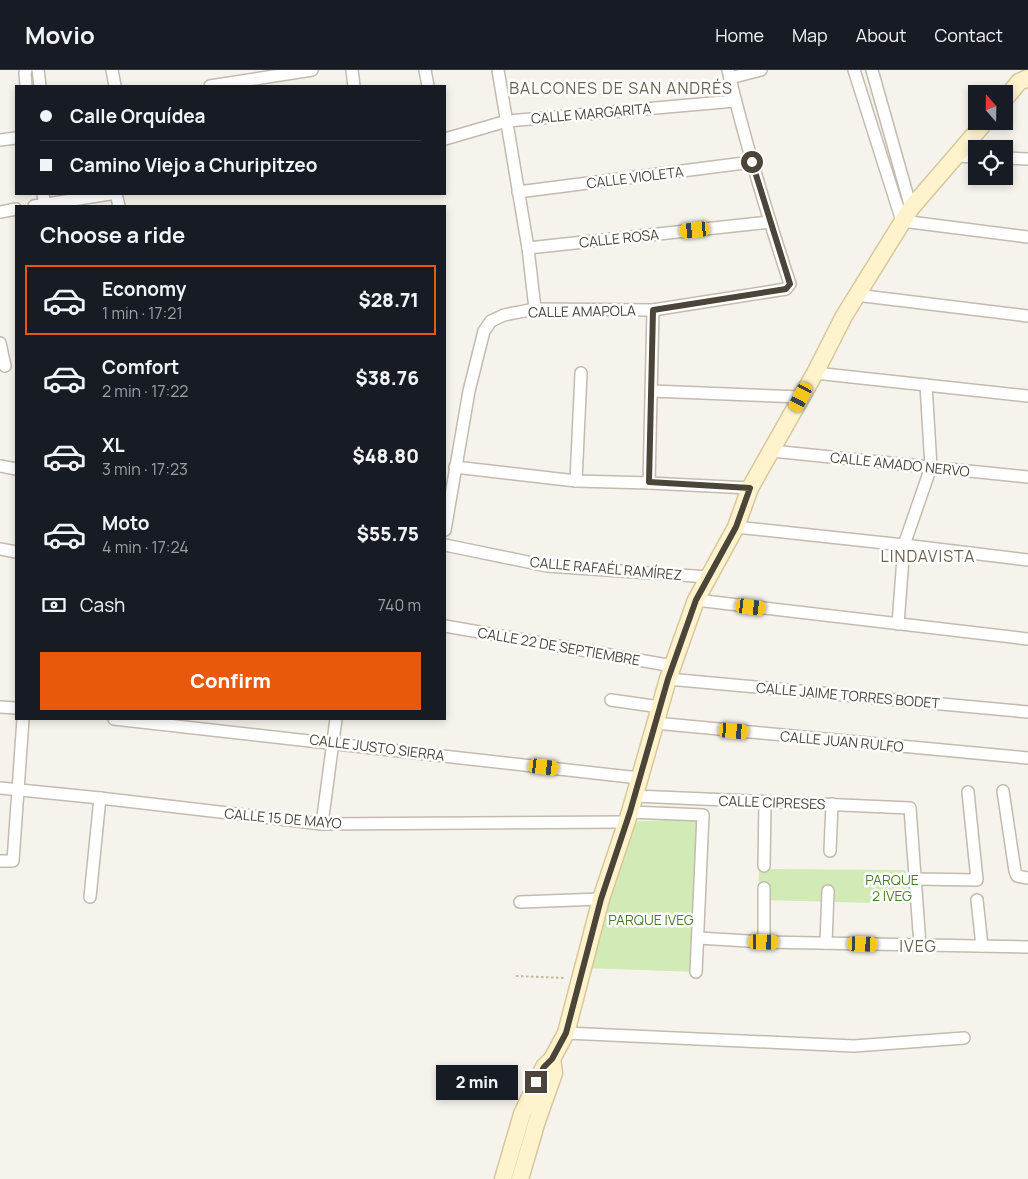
<!DOCTYPE html>
<html lang="en">
<head>
<meta charset="utf-8">
<style>
  :root { --surface:#171b24; --page:#20242c; --text:#f1f3f6; --muted:#9ea1a6; --line:#363941; --accent:#ea580c }
  body { margin:0; font-family:Manrope,sans-serif; background:var(--page); color:var(--text); height:100vh; display:flex; flex-direction:column; font-size:19px; white-space:nowrap }
  * { box-sizing:border-box; margin:0 }
  p { font-size:16px; color:var(--muted) }
  .icon { flex:none; width:28px; height:28px; fill:none; stroke:currentColor; stroke-width:2; stroke-linecap:round; stroke-linejoin:round }
  .map { position:relative; flex:1; overflow:hidden }
  .details { position:absolute; left:15px; top:135px; width:431px; height:515px; display:flex; flex-direction:column; background:var(--surface); border-radius:0px; box-shadow:0 2px 8px #0003 }
  .details>* { flex:none }
  .guide { position:absolute; left:15px; top:15px; width:431px; height:110px; border-radius:0px; box-shadow:0 2px 8px #0003; display:grid; align-content:center; height:110px; padding:0 25px; background:var(--surface) }
  .needle { width:32px; rotate:340deg }
  .fabs { position:absolute; left:968px; top:15px; display:grid; gap:10px }
  .fabs a { display:grid; place-items:center; width:45px; height:45px; border-radius:0px; background:var(--surface); box-shadow:0 2px 8px #0003; font-size:25px }
  .end { position:absolute; width:22px; height:22px; margin:-11px; border:6px solid #4b4439; background:#fff; box-shadow:0 0 0 2px #fff }
  .from { border-radius:50% }
  .bubble { position:absolute; height:35px; border-radius:0px; background:var(--surface); box-shadow:0 2px 8px #0003; font-size:16px; font-weight:800; line-height:35px; text-align:center }
  .car { position:absolute; width:15px; height:30px; margin:-15px -8px; border-radius:6px; box-shadow:0 0 4px 1px #0007; background:linear-gradient(#f5c518 24%,#345 0 40%,#f5c518 0 76%,#345 0 86%,#f5c518 0) }
  .guide b { display:flex; align-items:center; gap:18px; height:48px; font-size:19px }
  .guide b+b { border-top:1px solid var(--line) }
  .guide i { width:12px; height:12px; background:var(--text) }
  ul { padding:0; list-style:none }
  li { display:flex; align-items:center; gap:15px; height:70px; margin:0 10px 8px; padding:0 15px; border:2px solid transparent; border-radius:0px }
  li div { flex:1 }
  li b { display:block; font-size:19px }
  li em { font-style:normal; font-weight:800 }
  li.on { border-color:var(--accent) }
  li>.icon { width:45px; height:45px; stroke-width:1.5 }
  h2 { padding:0 25px; font-size:22px; line-height:60px }
  .pay { display:flex; align-items:center; gap:12px; height:55px; padding:0 25px; font-size:19px }
  .pay p { margin-inline-start:auto }
  .cta { display:flex; gap:10px; margin-top:auto; padding:10px 25px }
  .cta a { flex:1; height:58px; border-radius:0px; background:var(--accent); color:#fff; font-size:20px; font-weight:800; line-height:58px; text-align:center }
  header { display:flex; align-items:center; gap:30px; box-sizing:border-box; height:70px; padding:0 25px; background:var(--surface); border-bottom:1px solid var(--line) }
  header strong { font-size:24px }
  nav { display:flex; gap:28px; margin-inline-start:auto; font-size:18px }
  .map>svg:first-child { display:block }
  .green { fill:#d2eab5 }
  .lines { fill:none; stroke-linecap:round; stroke-linejoin:round }
  .street-casing { stroke:#c2bbae; stroke-width:14 }
  .secondary-casing { stroke:#d6c79b; stroke-width:19 }
  .path { stroke:#c4b79f; stroke-width:2; stroke-dasharray:2.5 2.5; stroke-linecap:butt }
  .street { stroke:#fff; stroke-width:11 }
  .secondary { stroke:#fff3cd; stroke-width:16 }
  .route { stroke:#4b4439; stroke-width:6 }
  .labels { text-anchor:middle; dominant-baseline:central; stroke-width:5; stroke-linejoin:round; paint-order:stroke }
  .street-label { font-size:14px; fill:#4b4439; stroke:#fff }
  .park-label { font-size:14px; fill:#4a7f2a; stroke:#fff }
  .quarter-label { font-size:16px; letter-spacing:1px; fill:#6e6250; stroke:#fff }
</style>
</head>
<body>
<header>
<strong>Movio</strong>
<nav><a>Home</a><a>Map</a><a>About</a><a>Contact</a></nav>
</header>
<div class="map">
<svg width="1028" height="1109" viewBox="0 0 1028 1109">
  <rect width="100%" height="100%" fill="#f6f3ec"/>
  <g class="green">
    <path d="M705,748l-6,154 -115,-4 42,-146z"/>
    <path d="M759,799l146,1 9,34 -156,-4z"/>
  </g>
  <g class="lines">
    <defs>
      <g id="street">
        <path d="M26,0l-1,3 1,13"/>
        <path d="M38,0l2,16"/>
        <path d="M112,0l3,16"/>
        <path d="M352,0l2,16"/>
        <path d="M425,0l3,16"/>
        <path d="M498,0l30,178 7,61"/>
        <path d="M854,0l48,151 126,16"/>
        <path d="M872,0l39,138"/>
        <path d="M730,8l31,-8"/>
        <path d="M210,16l102,-16"/>
        <path d="M445,69l62,-18 228,-20"/>
        <path d="M0,70l16,-2"/>
        <path d="M957,86l19,1"/>
        <path d="M1004,88l24,1"/>
        <path d="M518,122l234,-30"/>
        <path d="M43,124l2,12"/>
        <path d="M116,124l3,12"/>
        <path d="M34,136l76,-12"/>
        <path d="M0,142l16,-3"/>
        <path d="M528,178l242,-26"/>
        <path d="M856,225l172,21"/>
        <path d="M0,273l5,23"/>
        <path d="M815,303l213,23"/>
        <path d="M652,321l149,6"/>
        <path d="M772,381l256,26"/>
        <path d="M0,396l16,3"/>
        <path d="M455,397l121,14 73,2 101,5"/>
        <path d="M576,411l5,-108"/>
        <path d="M649,413l4,-173"/>
        <path d="M736,457l168,18 124,15"/>
        <path d="M445,460l24,-139 15,-60 7,-10 13,-6 31,-6 118,1 133,-21 4,-5c-23,-70 -45,-142 -62,-214"/>
        <path d="M445,475l102,21 162,11"/>
        <path d="M0,479l16,3"/>
        <path d="M696,530l332,39"/>
        <path d="M898,554l6,-79 27,-78 -5,-82"/>
        <path d="M445,556l228,40"/>
        <path d="M668,609l360,33"/>
        <path d="M611,630l49,7"/>
        <path d="M0,637l16,1"/>
        <path d="M114,649l525,59"/>
        <path d="M655,653l373,35"/>
        <path d="M0,718l100,10 222,26 304,-2"/>
        <path d="M1003,721l12,80 2,5 11,2"/>
        <path d="M635,726l275,12 10,137"/>
        <path d="M630,742l73,3 -7,157"/>
        <path d="M322,754l14,-105"/>
        <path d="M830,781l2,-47"/>
        <path d="M0,791h13l10,-142"/>
        <path d="M764,796l1,-64"/>
        <path d="M916,809l61,1 -9,-88"/>
        <path d="M90,827l10,-99"/>
        <path d="M977,830l5,46"/>
        <path d="M520,832l81,-3"/>
        <path d="M699,868l65,4 264,5"/>
        <path d="M764,872v-54"/>
        <path d="M826,873l2,-52"/>
        <path d="M566,963l288,13 110,-8"/>
      </g>
      <g id="secondary">
        <path d="M1004,30l15,-18 9,-4"/>
        <path d="M503,1109l19,-65 22,-47 8,-8 14,-26 35,-134 29,-87 38,-133 28,-79 40,-73 14,-39 65,-115 29,-57 67,-108 75,-87"/>
        <path d="M520,1109l17,-58 17,-48 -2,-14"/>
      </g>
    </defs>
    <use href="#street" class="street-casing"/>
    <use href="#secondary" class="secondary-casing"/>
    <path class="path" d="M516,906l50,2"/>
    <use href="#street" class="street"/>
    <use href="#secondary" class="secondary"/>
  </g>
  <g class="lines">
    <path class="route" d="M536,1012l8,-15 8,-8 14,-26 35,-134 29,-87 38,-133 28,-79 40,-73 14,-39 -101,-6 4,-172 133,-21 4,-5 -38,-122"/>
  </g>
  <g class="labels">
    <g class="street-label">
      <text transform="translate(591 43) rotate(-5)">CALLE MARGARITA</text>
      <text transform="translate(635 107) rotate(-7)">CALLE VIOLETA</text>
      <text transform="translate(619 168) rotate(-6)">CALLE ROSA</text>
      <text transform="translate(582 241) rotate(-1)">CALLE AMAPOLA</text>
      <text transform="translate(900 394) rotate(6)">CALLE AMADO NERVO</text>
      <text transform="translate(606 498) rotate(5)">CALLE RAFAÉL RAMÍREZ</text>
      <text transform="translate(559 576) rotate(10)">CALLE 22 DE SEPTIEMBRE</text>
      <text transform="translate(848 625) rotate(5)">CALLE JAIME TORRES BODET</text>
      <text transform="translate(842 671) rotate(5)">CALLE JUAN RULFO</text>
      <text transform="translate(377 677) rotate(7)">CALLE JUSTO SIERRA</text>
      <text transform="translate(772 732) rotate(2)">CALLE CIPRESES</text>
      <text transform="translate(283 748) rotate(5)">CALLE 15 DE MAYO</text>
    </g>
    <g class="park-label">
      <text x="892" y="809">PARQUE<tspan x="892" dy="16">2 IVEG</tspan></text>
      <text x="651" y="849">PARQUE IVEG</text>
    </g>
    <g class="quarter-label">
      <text x="621" y="18">BALCONES DE SAN ANDRÉS</text>
      <text x="928" y="486">LINDAVISTA</text>
      <text x="918" y="876">IVEG</text>
    </g>
  </g>
</svg>
<div class="fabs">
<a><svg class="needle" viewBox="-14 -14 28 28"><path d="M0-13l5 13h-10z" fill="#e53935"/><path d="M0 13l5-13h-10z" fill="#9ea1a6"/></svg></a>
<a><svg class="icon" aria-label="locate" viewBox="0 0 24 24"><circle cx="12" cy="12" r="6"/><path d="M12 2v4M12 18v4M2 12h4M18 12h4"/></svg></a>
</div>
<i class="end from" style="left:752px;top:92px"></i>
<i class="end" style="left:536px;top:1012px"></i>
<div class="bubble" style="left:436px;top:995px;width:82px">2 min</div>
<i class="car" style="left:695px;top:160px;rotate:264deg"></i>
<i class="car" style="left:801px;top:327px;rotate:208deg"></i>
<i class="car" style="left:751px;top:537px;rotate:97deg"></i>
<i class="car" style="left:734px;top:661px;rotate:95deg"></i>
<i class="car" style="left:544px;top:697px;rotate:97deg"></i>
<i class="car" style="left:764px;top:872px;rotate:91deg"></i>
<i class="car" style="left:863px;top:874px;rotate:92deg"></i>
<div class="guide">
<b><i class="from"></i>Calle Orquídea</b>
<b><i></i>Camino Viejo a Churipitzeo</b>
</div>
<section class="details">
<h2>Choose a ride</h2>
<ul>
<li class="on"><svg class="icon" aria-label="car" viewBox="0 0 24 24"><path d="M5 17H2v-5l4-1 3-4h7l3 4 3 1v5h-3M9 17h6M6 11h13"/><circle cx="7" cy="17" r="2"/><circle cx="17" cy="17" r="2"/></svg><div><b>Economy</b><p>1 min · 17:21</p></div><em>$28.71</em></li>
<li><svg class="icon" aria-label="car" viewBox="0 0 24 24"><path d="M5 17H2v-5l4-1 3-4h7l3 4 3 1v5h-3M9 17h6M6 11h13"/><circle cx="7" cy="17" r="2"/><circle cx="17" cy="17" r="2"/></svg><div><b>Comfort</b><p>2 min · 17:22</p></div><em>$38.76</em></li>
<li><svg class="icon" aria-label="car" viewBox="0 0 24 24"><path d="M5 17H2v-5l4-1 3-4h7l3 4 3 1v5h-3M9 17h6M6 11h13"/><circle cx="7" cy="17" r="2"/><circle cx="17" cy="17" r="2"/></svg><div><b>XL</b><p>3 min · 17:23</p></div><em>$48.80</em></li>
<li><svg class="icon" aria-label="car" viewBox="0 0 24 24"><path d="M5 17H2v-5l4-1 3-4h7l3 4 3 1v5h-3M9 17h6M6 11h13"/><circle cx="7" cy="17" r="2"/><circle cx="17" cy="17" r="2"/></svg><div><b>Moto</b><p>4 min · 17:24</p></div><em>$55.75</em></li>
</ul>
<div class="pay"><svg class="icon" aria-label="cash" viewBox="0 0 24 24"><path d="M3 7h18v10H3z"/><circle cx="12" cy="12" r="2"/></svg>Cash<p>740 m</p></div>
<div class="cta"><a>Confirm</a></div>
</section>
</div>
</body>
</html>
